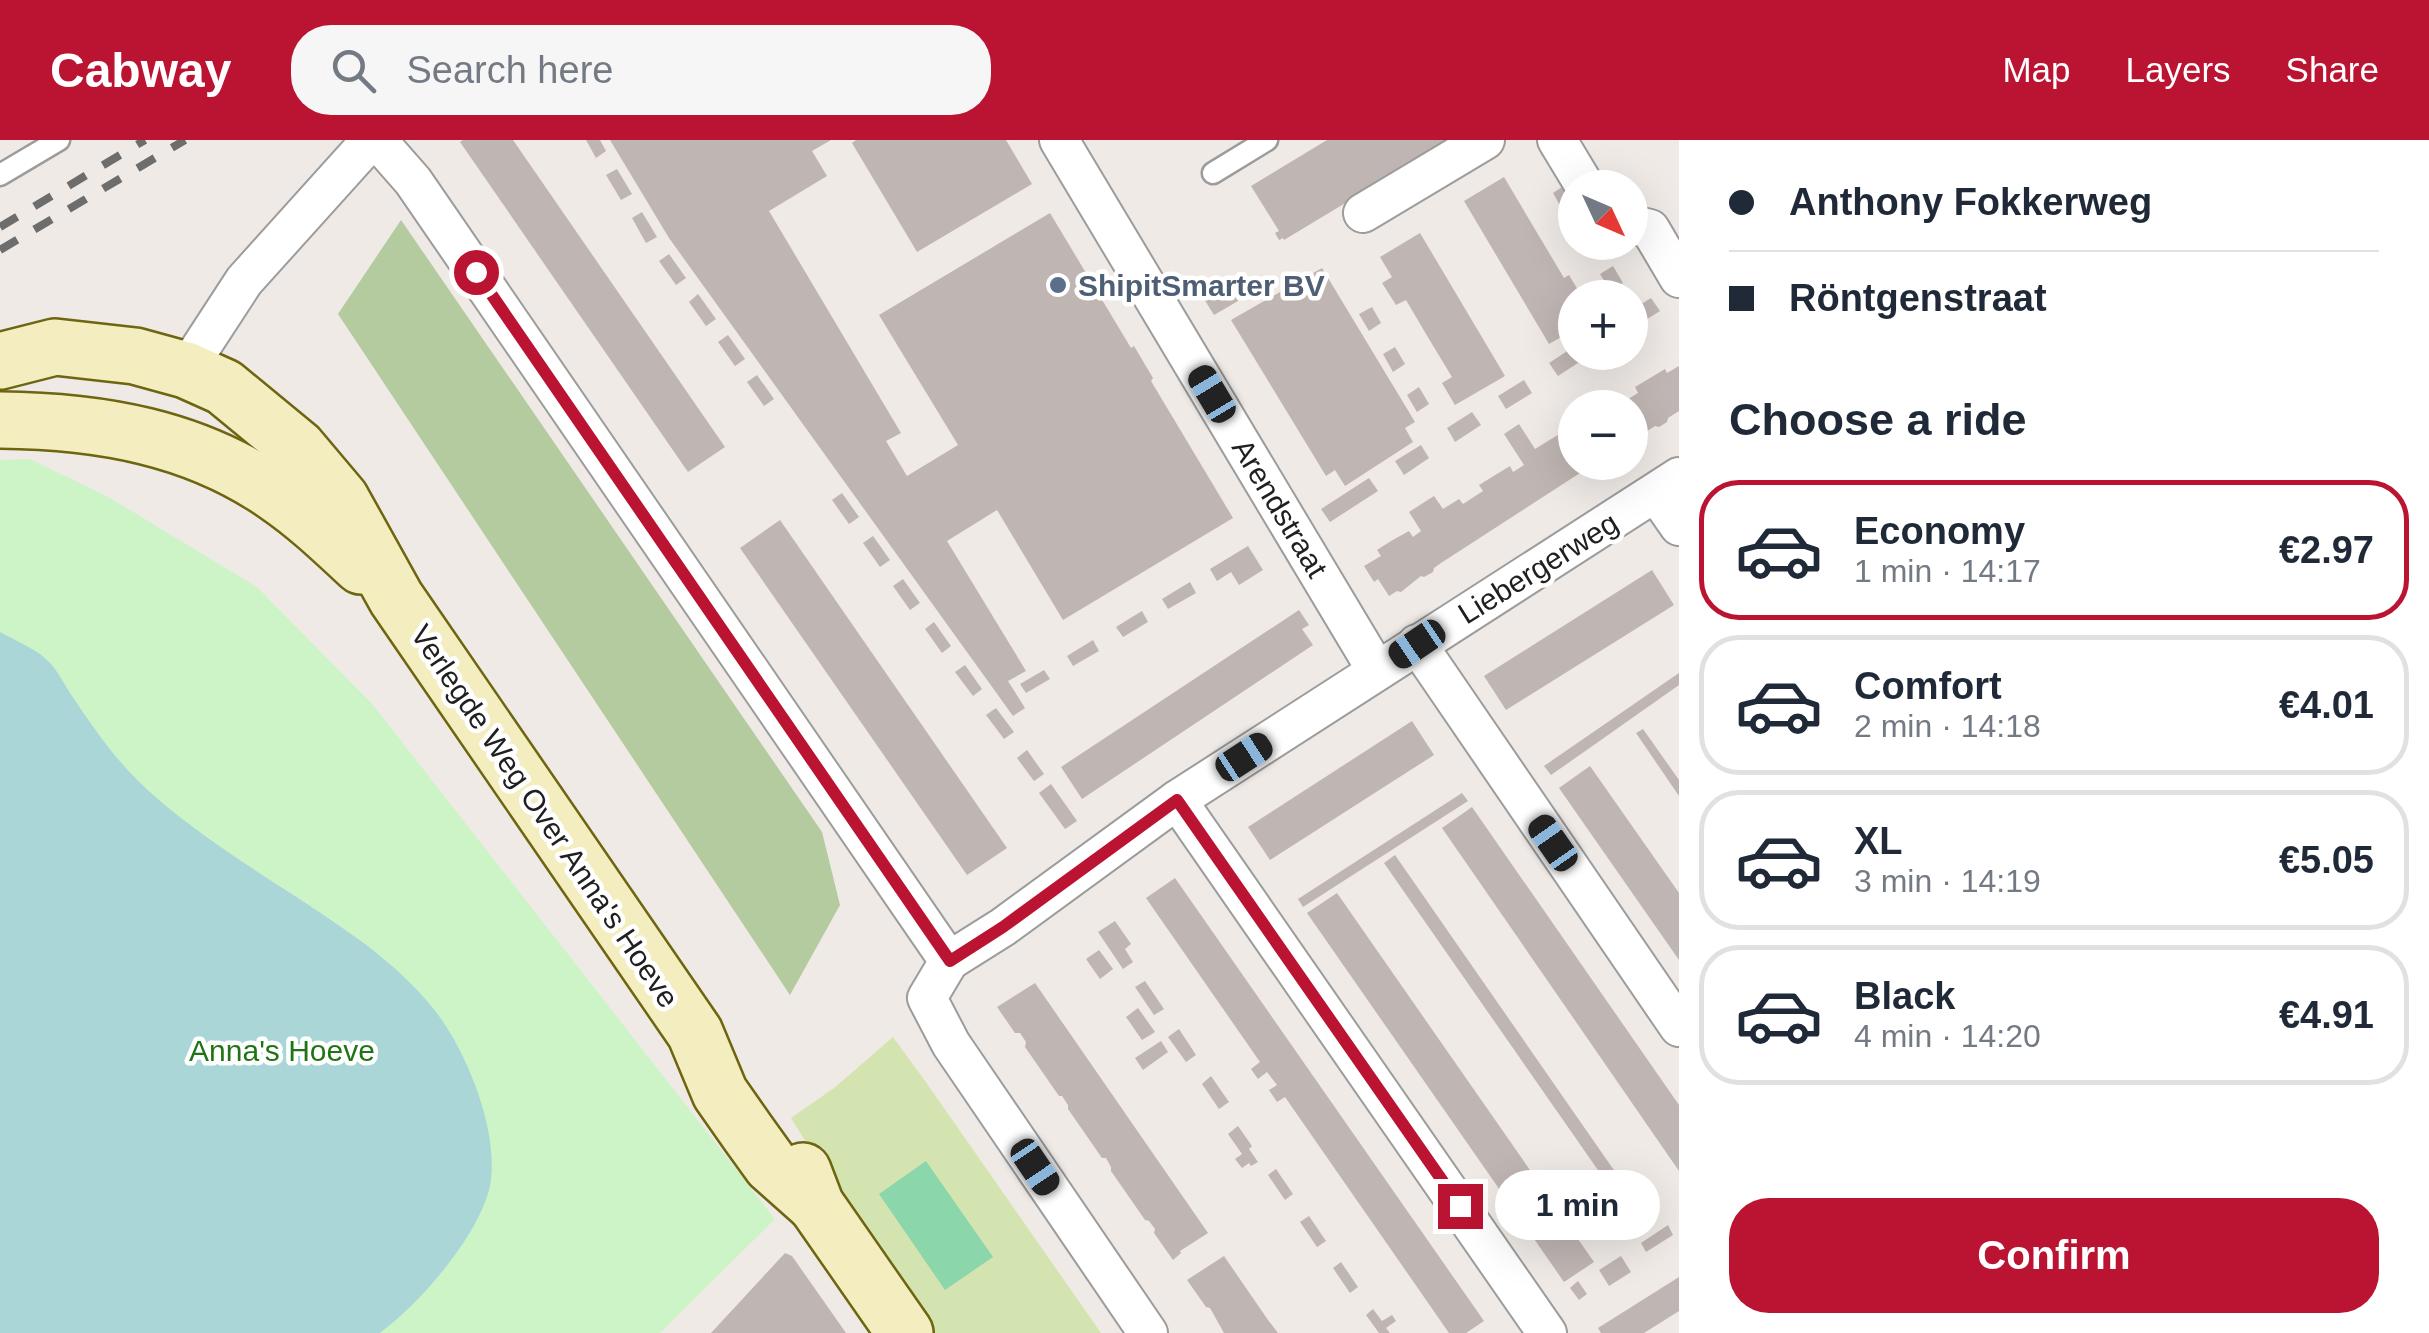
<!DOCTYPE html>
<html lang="en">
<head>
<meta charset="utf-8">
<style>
  :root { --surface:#fff; --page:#f6f6f7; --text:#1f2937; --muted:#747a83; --line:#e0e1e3; --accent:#bb1332 }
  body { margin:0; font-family:Helvetica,sans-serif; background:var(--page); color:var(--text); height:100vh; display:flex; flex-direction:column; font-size:38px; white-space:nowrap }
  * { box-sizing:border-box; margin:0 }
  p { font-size:32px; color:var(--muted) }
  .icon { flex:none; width:55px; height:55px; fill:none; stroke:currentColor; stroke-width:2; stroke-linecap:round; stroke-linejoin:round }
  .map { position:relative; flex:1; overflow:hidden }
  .sheet { display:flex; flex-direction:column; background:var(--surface); width:750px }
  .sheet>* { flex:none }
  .banner { display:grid; align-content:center; height:220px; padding:0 50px; background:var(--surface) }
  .needle { width:65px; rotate:134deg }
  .fabs { position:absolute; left:1558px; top:30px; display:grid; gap:20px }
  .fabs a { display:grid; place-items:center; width:90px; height:90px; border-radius:50%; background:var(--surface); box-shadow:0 10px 40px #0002; font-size:50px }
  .end { position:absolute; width:45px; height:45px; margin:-22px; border:12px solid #bb1332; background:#fff; box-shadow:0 0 0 5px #fff }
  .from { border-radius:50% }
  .bubble { position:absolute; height:70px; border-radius:35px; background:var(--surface); box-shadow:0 10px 40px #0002; font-size:32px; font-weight:800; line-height:70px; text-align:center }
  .car { position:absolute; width:30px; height:60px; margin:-30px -15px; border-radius:12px; box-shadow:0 0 8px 2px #0007; background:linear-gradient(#222 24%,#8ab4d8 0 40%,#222 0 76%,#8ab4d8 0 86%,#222 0) }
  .banner b { display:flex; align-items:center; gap:35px; height:95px; font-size:38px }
  .banner b+b { border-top:2px solid var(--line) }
  .banner i { width:25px; height:25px; background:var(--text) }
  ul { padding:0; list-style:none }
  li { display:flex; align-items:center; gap:30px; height:140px; margin:0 20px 15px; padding:0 30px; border:5px solid var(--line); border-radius:40px }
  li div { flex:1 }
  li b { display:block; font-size:38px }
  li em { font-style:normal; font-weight:800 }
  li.on { border-color:var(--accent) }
  li>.icon { width:90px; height:90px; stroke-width:1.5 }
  h2 { padding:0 50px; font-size:45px; line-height:120px }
  .action { display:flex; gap:20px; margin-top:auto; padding:20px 50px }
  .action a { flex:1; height:115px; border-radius:40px; background:var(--accent); color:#fff; font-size:40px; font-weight:800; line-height:115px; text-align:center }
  header { display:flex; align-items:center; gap:60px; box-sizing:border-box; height:140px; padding:0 50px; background:var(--accent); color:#fff }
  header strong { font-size:48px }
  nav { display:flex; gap:55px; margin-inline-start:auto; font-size:35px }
  .search { width:700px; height:90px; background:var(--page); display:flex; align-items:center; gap:25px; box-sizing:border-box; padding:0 35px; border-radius:40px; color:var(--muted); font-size:38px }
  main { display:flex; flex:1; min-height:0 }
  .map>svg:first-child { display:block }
  .grass { fill:#d4e4b1 }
  .forest { fill:#b4ca9f }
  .park { fill:#ccf4c7 }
  .pitch { fill:#8cd6ab }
  .water { fill:#abd6d8 }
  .building { fill:#bfb5b3 }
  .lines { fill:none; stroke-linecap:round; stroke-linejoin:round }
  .lane-casing { stroke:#9c9c9c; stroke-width:25 }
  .street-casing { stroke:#9c9c9c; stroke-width:42 }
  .secondary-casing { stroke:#6d650f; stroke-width:60 }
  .lane { stroke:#fff; stroke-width:20 }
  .street { stroke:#fff; stroke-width:38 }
  .secondary { stroke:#f4edbf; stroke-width:55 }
  .rail { stroke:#6d6d6d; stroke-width:8; stroke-dasharray:20 20; stroke-linecap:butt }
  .route { stroke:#bb1332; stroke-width:12 }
  .service-dot { fill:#5c6f8a; stroke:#fff; stroke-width:4 }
  .labels { text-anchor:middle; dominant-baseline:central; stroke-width:9; stroke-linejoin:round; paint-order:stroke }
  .service-label { font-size:30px; font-weight:bold; fill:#4e5e75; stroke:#fff; text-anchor:start }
  .street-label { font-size:30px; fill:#1f1f1f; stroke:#fff }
  .park-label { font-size:30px; fill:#207416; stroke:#fff }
</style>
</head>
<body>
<header>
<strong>Cabway</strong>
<div class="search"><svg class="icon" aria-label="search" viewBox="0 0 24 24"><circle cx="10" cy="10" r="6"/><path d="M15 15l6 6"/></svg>Search here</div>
<nav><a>Map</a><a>Layers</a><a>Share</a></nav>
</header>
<main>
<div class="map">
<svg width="1679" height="1193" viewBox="0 0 1679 1193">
  <rect width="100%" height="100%" fill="#efeae6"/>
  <path class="grass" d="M893,897l30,41 178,255h-176l-134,-215 43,-30z"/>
  <path class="forest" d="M401,80l421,612 18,73 -50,90 -452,-681z"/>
  <path class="park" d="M30,319l80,39 147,89 116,118 402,514 -115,114h-660v-873z"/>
  <path class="pitch" d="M926,1021l67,96 -48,33 -66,-96z"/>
  <path class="water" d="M0,492c16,9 39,18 51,32 8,9 14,22 21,32 27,40 50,73 87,104 64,55 139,94 206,144 25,19 52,43 71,68 32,41 66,126 53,178 -13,49 -69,113 -109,143h-380z"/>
  <g class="building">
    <path d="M463,0h50l212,307 -37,25 -228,-330z"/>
    <path d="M586,0h14l6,11 -10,7z"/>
    <path d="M610,0h221l-19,11 15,25 -58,35 132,222 -15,8 21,35 51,-31 -79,-130 171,-102 81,135 3,-2 19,32 -2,3 82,137 -170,102 -66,-110 -50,31 79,130 -18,10 17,27 -12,8 -344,-478z"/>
    <path d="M856,0h150l26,44 -115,68 -65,-109z"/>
    <path d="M1327,0h123l-166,100 -1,-2 -4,2 -4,-7 4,-2 -28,-45z"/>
    <path d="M617,29l15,25 -11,6 -15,-25z"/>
    <path d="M1504,37l60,101 5,-3 12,20 5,-3 3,6h-14v31l-26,15 -85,-143z"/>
    <path d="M1565,45l10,17 -13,7 -9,-16z"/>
    <path d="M642,72l15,25 -11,6 -14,-25z"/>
    <path d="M1420,93l85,143 -50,29 -13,-22 10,-6 -23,-38 -23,-39 -10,5 -14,-22 10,-6 -12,-20z"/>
    <path d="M669,114l17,24 -10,7 -17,-24z"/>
    <path d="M1613,126l10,17 -13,7 -10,-16z"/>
    <path d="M1322,128l93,154 -10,6 8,14 -68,44 -10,-16 -9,6 -95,-156z"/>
    <path d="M1228,145l10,16 -24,14 -10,-16z"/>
    <path d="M698,154l18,25 -10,7 -17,-24z"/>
    <path d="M1651,158l9,13 -30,19v-19z"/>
    <path d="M1372,167l9,16 -12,8 -10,-17z"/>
    <path d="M728,195l17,24 -10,7 -17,-24z"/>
    <path d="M1575,206v6h4l5,7 -26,17 -9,-13z"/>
    <path d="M1395,207l10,17 -12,8 -10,-18z"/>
    <path d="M1679,226v45l-11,7 -1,4 -8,5 -4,-1 -25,16v-34h-29l12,-8 4,6 21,-13 -3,-6 30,-18 2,4z"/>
    <path d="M757,235l17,24 -10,7 -17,-24z"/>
    <path d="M1524,240l8,13 -26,16 -8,-13z"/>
    <path d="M1419,247l10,17 -12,8 -10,-17z"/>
    <path d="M1472,272l9,13 -26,17 -8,-14z"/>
    <path d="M1519,284l16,25 26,-16 4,6 10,-6v29h22l-156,101 -7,5 -1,4 -9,5 -3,-1 -20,16 -4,-1 -8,5 -11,-17 -4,3 -10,-16 17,-10 -4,-6 14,-9 18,-10 4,6 8,-6 -12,-19 25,-16 9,13 16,-10 4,5 20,-13 -4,-6 31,-19 3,6 11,-7 -20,-31z"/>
    <path d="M1421,305l8,13 -25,17 -9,-14z"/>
    <path d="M1369,338l9,13 -48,31 -9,-13z"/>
    <path d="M842,353l17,24 -10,7 -17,-24z"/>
    <path d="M780,380l227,328 -40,27 -227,-327z"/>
    <path d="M873,396l17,24 -10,7 -17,-24z"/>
    <path d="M1248,406l15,24 -24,15 -8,-13 -14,9 -7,-12z"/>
    <path d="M1652,430l22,35 -168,105 -22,-34z"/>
    <path d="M903,439l17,24 -10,7 -17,-24z"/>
    <path d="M1190,442l6,11 -28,16 -6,-10z"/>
    <path d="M1299,470l10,15 -7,4 11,16 -231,154 -21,-32z"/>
    <path d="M1142,471l6,11 -25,15 -7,-10z"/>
    <path d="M934,482l17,24 -9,7 -17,-24z"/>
    <path d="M1093,500l6,11 -26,15 -6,-10z"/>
    <path d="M965,525l17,24 -9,7 -18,-24z"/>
    <path d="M1044,530l6,9 -24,14 -6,-9z"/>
    <path d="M1679,533v12l-88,62 -40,28 -7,-9z"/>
    <path d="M996,568l18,24 -10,7 -18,-24z"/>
    <path d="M1412,581l22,34 -164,105 -22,-33z"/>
    <path d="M1643,589l36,51v16l-43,-63z"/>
    <path d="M1027,610l17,24 -10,7 -17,-23z"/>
    <path d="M1590,626l89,127v67l-120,-172z"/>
    <path d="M1051,644l26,37 -12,8 -26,-36z"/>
    <path d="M1462,653l6,8 -165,106 -5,-8z"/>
    <path d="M1472,667l207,298v66l-237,-343z"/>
    <path d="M1395,715l223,321 32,46 -11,7 -255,-366z"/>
    <path d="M1175,738l309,443 -18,12h-17l-164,-236 -8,5 -8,-12 8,-5 -10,-13 -9,7 -7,-10 9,-7 -114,-164z"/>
    <path d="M1337,753l257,369 -30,20 -257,-369z"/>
    <path d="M1115,781l16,23 -6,5 8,13 -10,7 -25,-37z"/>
    <path d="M1099,810l14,19 -13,10 -14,-20z"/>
    <path d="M1145,841l19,28 -10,6 -19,-28z"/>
    <path d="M1035,843l173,250 -28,18 1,2 -8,7 -19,-27 1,-4 -6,-8 -4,-1 -34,-49v-4l-5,-9h-4l-34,-49v-4l-6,-9h-3l-34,-49 1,-5 -6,-9h-5l-18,-26z"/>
    <path d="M1138,868l17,24 -13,8 -16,-23z"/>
    <path d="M1179,889l17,26 -10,7 -18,-25z"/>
    <path d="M1161,901l7,11 -25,18 -8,-12z"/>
    <path d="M1211,936l18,26 -10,7 -17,-25z"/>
    <path d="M1238,986l14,20 -3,3 9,13 -7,4 -2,-3 -7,5 -7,-9 7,-5 -14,-20z"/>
    <path d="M1276,1029l17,25 -8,6 -17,-25z"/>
    <path d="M1309,1076l17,25 -9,6 -17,-25z"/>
    <path d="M1668,1085l5,10 -27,17 -5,-9z"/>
    <path d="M785,1113l7,3 54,77h-135z"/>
    <path d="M1224,1116l44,64 10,13h-54l-14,-25 -4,-1 -19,-27z"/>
    <path d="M1621,1116l10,16 -22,14 -10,-16z"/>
    <path d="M1341,1122l17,25 -8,6 -17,-25z"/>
    <path d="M1679,1137v34l-35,22h-43l-3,-5z"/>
    <path d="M1578,1141l9,13 -8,6 -9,-12z"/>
    <path d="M1373,1169l9,12 10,-6 4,6 -10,7 4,5h-11l-13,-18z"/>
  </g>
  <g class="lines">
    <defs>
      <g id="lane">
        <path d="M1213,33l54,-33"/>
        <path d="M0,35l59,-35"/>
      </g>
      <g id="street">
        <path d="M377,0l36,41 536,780 -22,37 24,46 197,289"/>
        <path d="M1059,0l318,531"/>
        <path d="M1557,0l29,48"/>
        <path d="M1363,73l122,-73"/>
        <path d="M1630,84l20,5 29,49"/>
        <path d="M186,230l58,-89 127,-141"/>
        <path d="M1656,353l23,33"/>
        <path d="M1417,504l262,383"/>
        <path d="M1177,660l370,533"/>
        <path d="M949,821l54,-34 174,-127 502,-323"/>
      </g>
      <g id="secondary">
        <path d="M0,221l55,-14 80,9 51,14 38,17 74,61 43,51 55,99 299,435 25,60 28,40 23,32 45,40"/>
        <path d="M0,280c99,1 196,17 279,76 29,20 55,45 82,70"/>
        <path d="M803,1031l13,34 89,128"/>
      </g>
    </defs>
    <use href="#lane" class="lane-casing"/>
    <use href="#street" class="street-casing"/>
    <use href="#secondary" class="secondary-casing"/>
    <use href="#lane" class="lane"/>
    <use href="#street" class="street"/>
    <use href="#secondary" class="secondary"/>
    <g class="rail">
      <path d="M0,87l145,-87"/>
      <path d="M0,110l185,-110"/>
    </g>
  </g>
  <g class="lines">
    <path class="route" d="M476,132l474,689 53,-34 174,-127 283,406"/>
  </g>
  <circle class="service-dot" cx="1058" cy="145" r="10"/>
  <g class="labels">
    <g class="service-label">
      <text x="1078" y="145">ShipitSmarter BV</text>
    </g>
    <g class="street-label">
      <text transform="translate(1280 368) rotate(59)">Arendstraat</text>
      <text transform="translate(1538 428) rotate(-32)">Liebergerweg</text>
      <text transform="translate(545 676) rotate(56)">Verlegde Weg Over Anna's Hoeve</text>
    </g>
    <g class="park-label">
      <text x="282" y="910">Anna's Hoeve</text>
    </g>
  </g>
</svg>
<div class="fabs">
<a><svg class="needle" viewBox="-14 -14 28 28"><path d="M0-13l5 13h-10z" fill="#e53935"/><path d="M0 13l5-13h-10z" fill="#747a83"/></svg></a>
<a>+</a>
<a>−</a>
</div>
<i class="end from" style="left:476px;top:132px"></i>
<i class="end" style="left:1460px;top:1066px"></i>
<div class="bubble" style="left:1495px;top:1030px;width:165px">1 min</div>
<i class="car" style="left:1212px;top:254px;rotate:329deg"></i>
<i class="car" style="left:1417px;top:504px;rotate:236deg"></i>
<i class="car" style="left:1244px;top:617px;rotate:57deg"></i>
<i class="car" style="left:1553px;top:703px;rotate:325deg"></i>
<i class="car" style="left:1035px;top:1027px;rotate:146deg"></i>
</div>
<section class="sheet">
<div class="banner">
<b><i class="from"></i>Anthony Fokkerweg</b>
<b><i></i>Röntgenstraat</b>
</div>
<h2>Choose a ride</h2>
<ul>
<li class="on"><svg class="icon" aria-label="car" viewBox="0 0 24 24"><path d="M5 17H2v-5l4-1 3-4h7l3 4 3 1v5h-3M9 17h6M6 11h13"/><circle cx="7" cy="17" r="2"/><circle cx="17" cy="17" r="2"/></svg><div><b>Economy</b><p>1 min · 14:17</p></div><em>€2.97</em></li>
<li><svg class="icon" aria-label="car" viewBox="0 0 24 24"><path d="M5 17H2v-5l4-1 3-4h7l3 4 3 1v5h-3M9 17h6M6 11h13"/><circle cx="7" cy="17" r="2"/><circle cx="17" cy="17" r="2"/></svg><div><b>Comfort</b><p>2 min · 14:18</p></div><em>€4.01</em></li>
<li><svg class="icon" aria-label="car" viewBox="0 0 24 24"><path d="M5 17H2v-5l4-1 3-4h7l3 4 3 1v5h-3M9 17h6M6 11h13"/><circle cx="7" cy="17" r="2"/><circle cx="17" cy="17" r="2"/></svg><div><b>XL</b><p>3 min · 14:19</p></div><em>€5.05</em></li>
<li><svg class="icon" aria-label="car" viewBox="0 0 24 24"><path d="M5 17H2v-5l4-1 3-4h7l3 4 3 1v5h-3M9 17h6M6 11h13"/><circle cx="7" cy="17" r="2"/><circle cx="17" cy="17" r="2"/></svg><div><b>Black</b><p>4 min · 14:20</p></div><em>€4.91</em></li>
</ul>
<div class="action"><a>Confirm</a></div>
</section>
</main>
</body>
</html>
